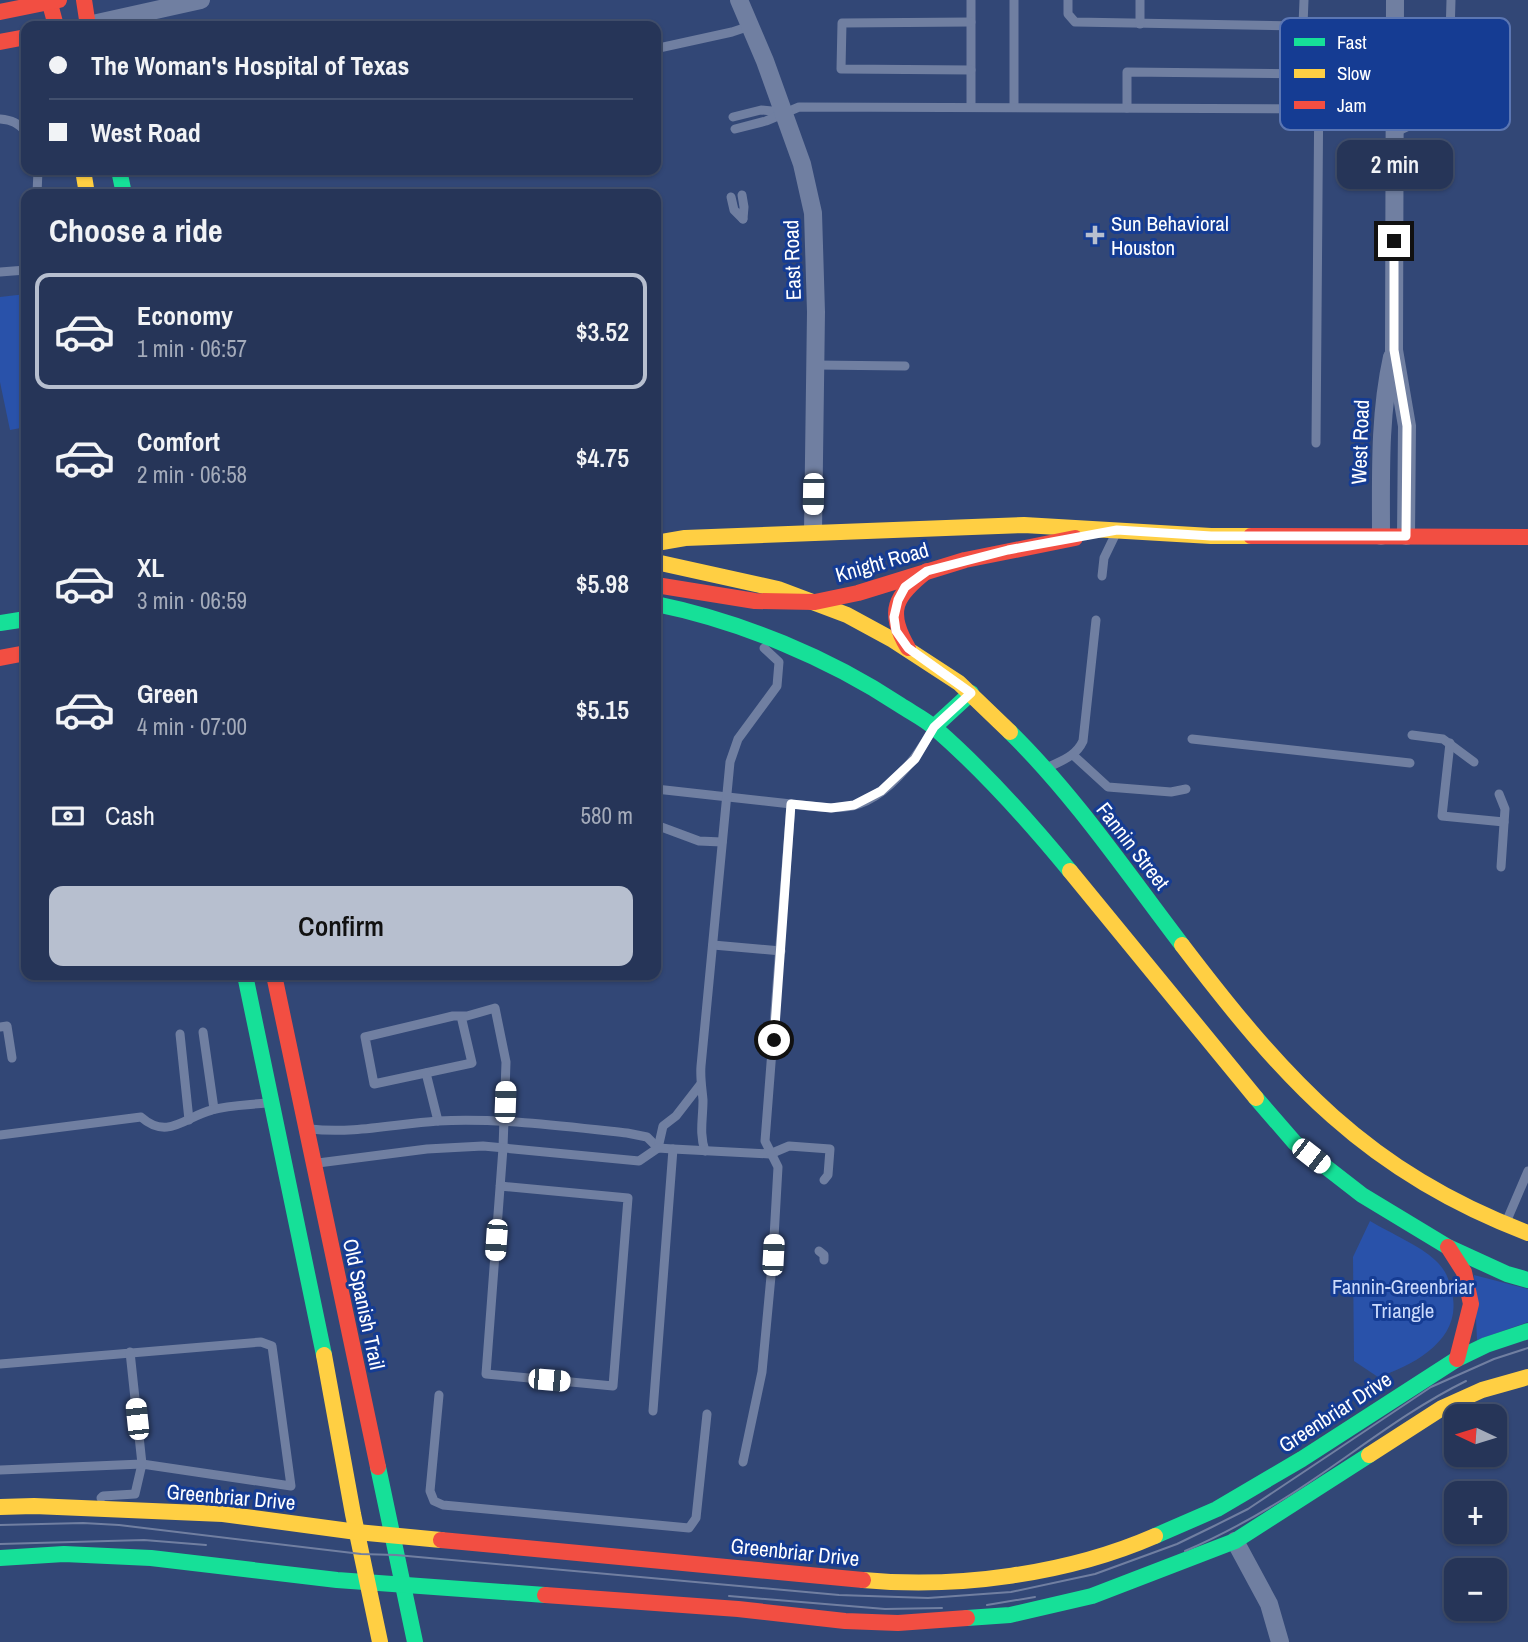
<!DOCTYPE html>
<html lang="en">
<head>
<meta charset="utf-8">
<style>
  :root { --surface:#263558; --page:#324061; --text:#f1f3f6; --muted:#a4abba; --line:#42506e; --accent:#b7bfcf }
  body { margin:0; font-family:"Archivo Narrow",sans-serif; background:var(--page); color:var(--text); height:100vh; display:flex; flex-direction:column; font-size:26px; white-space:nowrap }
  * { box-sizing:border-box; margin:0 }
  p { font-size:23px; color:var(--muted) }
  .icon { flex:none; width:38px; height:38px; fill:none; stroke:currentColor; stroke-width:2; stroke-linecap:round; stroke-linejoin:round }
  .map { position:relative; flex:1; overflow:hidden }
  .panel { position:absolute; left:21px; top:189px; width:640px; height:791px; display:flex; flex-direction:column; background:var(--surface); border-radius:14px; box-shadow:0 2px 5px #0004,0 0 0 2px var(--line) }
  .panel>* { flex:none }
  .top-card { position:absolute; left:21px; top:21px; width:640px; height:154px; border-radius:14px; box-shadow:0 2px 5px #0004,0 0 0 2px var(--line); display:grid; align-content:center; height:154px; padding:0 28px; background:var(--surface) }
  .needle { width:46px; rotate:274deg }
  .controls { position:absolute; left:1444px; top:1404px; display:grid; gap:14px }
  .controls a { display:grid; place-items:center; width:63px; height:63px; border-radius:14px; background:var(--surface); box-shadow:0 2px 5px #0004,0 0 0 2px var(--line); font-size:35px }
  .end { position:absolute; width:32px; height:32px; margin:-16px; border:9px solid #fff; background:#111; box-shadow:0 0 0 4px #111 }
  .from { border-radius:50% }
  .bubble { position:absolute; height:49px; border-radius:14px; background:var(--surface); box-shadow:0 2px 5px #0004,0 0 0 2px var(--line); font-size:23px; font-weight:600; line-height:49px; text-align:center }
  .car { position:absolute; width:21px; height:42px; margin:-21px -10px; border-radius:9px; box-shadow:0 0 5px 2px #0007; background:linear-gradient(#fff 24%,#345 0 40%,#fff 0 76%,#345 0 86%,#fff 0) }
  .top-card b { display:flex; align-items:center; gap:24px; height:66px; font-size:26px }
  .top-card b+b { border-top:2px solid var(--line) }
  .top-card i { width:18px; height:18px; background:var(--text) }
  ul { padding:0; list-style:none }
  li { display:flex; align-items:center; gap:21px; height:116px; margin:0 14px 10px; padding:0 14px; border:4px solid transparent; border-radius:14px }
  li div { flex:1 }
  li b { display:block; font-size:26px }
  li em { font-style:normal; font-weight:600 }
  li.active { border-color:var(--accent) }
  li>.icon { width:63px; height:63px; stroke-width:1.5 }
  h2 { padding:0 28px; font-size:32px; line-height:84px }
  .pay { display:flex; align-items:center; gap:18px; height:77px; padding:0 28px; font-size:26px }
  .pay p { margin-inline-start:auto }
  .primary-button { display:flex; gap:14px; margin-top:auto; padding:14px 28px }
  .primary-button a { flex:1; height:80px; border-radius:14px; background:var(--accent); color:#111; font-size:28px; font-weight:600; line-height:80px; text-align:center }
  .map>svg:first-child { display:block }
  .green { fill:#2952aa }
  .lines { fill:none; stroke-linecap:round; stroke-linejoin:round }
  .lane { stroke:#707fa1; stroke-width:9 }
  .street { stroke:#707fa1; stroke-width:18 }
  .fast { stroke:#16e098; stroke-width:16 }
  .slow { stroke:#ffcf43; stroke-width:16 }
  .jam { stroke:#f24e42; stroke-width:16 }
  .tram { stroke:#717fa1; stroke-width:2 }
  .route { stroke:#fff; stroke-width:9 }
  .poi-dot { fill:#b7bfcf; stroke:#153c93; stroke-width:2.5 }
  .labels { text-anchor:middle; dominant-baseline:central; stroke-width:6; stroke-linejoin:round; paint-order:stroke }
  .poi-label { font-size:21px; fill:#fff; stroke:#153c93; text-anchor:start }
  .street-label { font-size:21px; fill:#fff; stroke:#153c93 }
  .park-label { font-size:21px; fill:#ccdbfc; stroke:#153c93 }
  .key { fill:#153c93; stroke:#5b76b3; stroke-width:2 }
  .key-label { font-size:19px; fill:#fff }
</style>
</head>
<body>
<div class="map">
<svg width="1528" height="1642" viewBox="0 0 1528 1642">
  <rect width="100%" height="100%" fill="#324776"/>
  <g class="green">
    <path d="M26,294v133l-16,3 -10,-48v-85z"/>
    <path d="M1370,1221c18,11 51,25 65,39 11,10 14,19 17,33 11,46 -38,72 -74,84l-24,-16 -1,-104z"/>
    <path d="M1474,1275l54,14v33l-51,18z"/>
  </g>
  <g class="lines">
    <g class="lane">
      <path d="M971,0v107"/>
      <path d="M1068,0v14l7,8 225,4 3,-1 1,-25"/>
      <path d="M1140,24v-24"/>
      <path d="M659,48l73,-16 18,-6"/>
      <path d="M971,70l-130,-1 1,-46 129,-1"/>
      <path d="M1014,107v-107"/>
      <path d="M1127,108v-36l192,2 -3,369"/>
      <path d="M733,117l28,-7 21,2"/>
      <path d="M0,119c12,1 18,4 26,13"/>
      <path d="M735,129l31,-8 33,-14 544,2"/>
      <path d="M1394,133l54,-25 3,-108"/>
      <path d="M37,194l1,-24"/>
      <path d="M742,195l2,12 -1,12"/>
      <path d="M731,197l3,13 9,9"/>
      <path d="M0,272l26,-2"/>
      <path d="M815,365l90,1"/>
      <path d="M1102,576l2,-18 13,-27"/>
      <path d="M1412,735l31,4 31,23"/>
      <path d="M1192,739l218,24"/>
      <path d="M1450,743l-8,73 62,6"/>
      <path d="M1073,755l35,32 63,5 15,-3"/>
      <path d="M1049,767c14,-7 27,-11 34,-26l13,-121"/>
      <path d="M656,789l135,15"/>
      <path d="M1499,794l6,15 -4,58"/>
      <path d="M656,825l43,16 23,1"/>
      <path d="M713,945l68,6"/>
      <path d="M461,1016l11,47 -98,21 -9,-47 88,-21h14l28,-8 11,54 -3,86 -17,226 127,12 15,-188 -128,-12"/>
      <path d="M0,1027l7,-1 5,32"/>
      <path d="M203,1032l11,77"/>
      <path d="M180,1034l9,86"/>
      <path d="M426,1073l12,48"/>
      <path d="M310,1129c43,5 85,-5 128,-8 63,-3 126,5 189,12l20,4 11,11"/>
      <path d="M0,1135l141,-18c27,24 45,-1 71,-7 17,-5 36,-5 54,-7"/>
      <path d="M658,1148l5,-22 13,-10 24,-31"/>
      <path d="M705,1151c-6,-18 -2,-32 -2,-51 -1,-12 -3,-22 -2,-34l29,-304 8,-23 39,-53 2,-24 -15,-14"/>
      <path d="M318,1163l109,-14 56,-3 156,15 19,-13 15,1"/>
      <path d="M1507,1220l21,-49"/>
      <path d="M819,1251l5,4v5"/>
      <path d="M0,1364l261,-22 11,4 19,140 -149,-22 -7,30 -32,2 -2,2"/>
      <path d="M439,1395l-9,96 4,10 9,4 246,23 7,-10 11,-104"/>
      <path d="M653,1411l20,-262 97,5 19,-8 41,3 -2,26 -4,5"/>
      <path d="M743,1462l19,-90 11,-117 5,-88 -13,-26 26,-337c20,2 41,6 61,2 35,-8 62,-45 79,-74"/>
      <path d="M0,1470l142,-6 -12,-112"/>
    </g>
    <g class="street">
      <path d="M739,0l26,61 37,103 11,49 3,99 -3,220"/>
      <path d="M1395,0l-1,350 13,76 -1,110"/>
      <path d="M88,25l113,-25"/>
      <path d="M1381,536c0,-61 -2,-120 11,-179"/>
      <path d="M1235,1541l34,63 11,38"/>
    </g>
    <g class="fast">
      <path d="M119,170l5,24"/>
      <path d="M656,604c84,17 173,54 244,101 12,8 25,14 36,24 49,43 93,92 134,142"/>
      <path d="M0,623l26,-4"/>
      <path d="M934,727l37,-34"/>
      <path d="M1010,732c65,64 117,141 172,213"/>
      <path d="M245,975l79,380"/>
      <path d="M1256,1098l39,45 67,52 86,52 59,27 21,6"/>
      <path d="M378,1467l37,175"/>
      <path d="M1155,1536l62,-27 85,-50 155,-100 29,-14 42,-14"/>
      <path d="M0,1558l64,-4 87,4 186,22 208,15"/>
      <path d="M967,1618l43,-3 82,-19 143,-55 134,-86"/>
    </g>
    <g class="slow">
      <path d="M83,170l4,24"/>
      <path d="M656,543l29,-5 339,-13 187,11h40"/>
      <path d="M656,562l122,27 69,26 46,25 66,43 51,49"/>
      <path d="M1070,871l186,227"/>
      <path d="M1182,945c102,134 185,227 346,288"/>
      <path d="M324,1355l29,159 27,128"/>
      <path d="M1369,1455l73,-47 40,-18 46,-13"/>
      <path d="M0,1507l34,-1 189,8 134,18 84,8"/>
      <path d="M863,1580c95,9 205,-6 292,-44"/>
    </g>
    <g class="jam">
      <path d="M49,0l7,26"/>
      <path d="M84,0l4,26"/>
      <path d="M0,12l59,-12"/>
      <path d="M0,42l26,-5"/>
      <path d="M1251,536l277,1"/>
      <path d="M656,585l99,16 60,1 43,-9 107,-33 110,-22"/>
      <path d="M908,648c-22,-37 -13,-52 19,-77"/>
      <path d="M0,658l26,-5"/>
      <path d="M274,975l104,492"/>
      <path d="M1448,1247l16,25 7,32 -14,55"/>
      <path d="M441,1540l422,40"/>
      <path d="M545,1595l193,14 107,12 53,2 69,-5"/>
    </g>
    <g class="tram">
      <path d="M0,1525l83,-2 36,2 242,29 35,1 443,40 89,3 83,-6 84,-18 82,-30 35,-17 36,-18 183,-122 63,-28 34,-11"/>
      <path d="M0,1544l144,-4 62,5"/>
      <path d="M1185,1551c35,-15 68,-33 100,-53 61,-38 116,-85 181,-117"/>
      <path d="M729,1596l156,13 57,-1"/>
      <path d="M987,1605l48,-8"/>
    </g>
  </g>
  <g class="lines">
    <path class="route" d="M774,1040l17,-236 40,4 23,-3 27,-14 34,-32 19,-32 37,-34 -63,-45 -12,-17 -2,-14 4,-17 7,-13 22,-16 81,-21 109,-20 94,6h195l1,-110 -13,-76v-109"/>
  </g>
  <path class="poi-dot" d="M1091.5 224.5h7v7h7v7h-7v7h-7v-7h-7v-7h7z"/>
  <g class="labels">
    <g class="poi-label">
      <text x="1111" y="223">Sun Behavioral<tspan x="1111" dy="24">Houston</tspan></text>
    </g>
    <g class="street-label">
      <text transform="translate(792 260) rotate(-92)">East Road</text>
      <text transform="translate(1360 442) rotate(-88)">West Road</text>
      <text transform="translate(882 562) rotate(-16)">Knight Road</text>
      <text transform="translate(1133 846) rotate(52)">Fannin Street</text>
      <text transform="translate(364 1304) rotate(78)">Old Spanish Trail</text>
      <text transform="translate(1335 1412) rotate(-33)">Greenbriar Drive</text>
      <text transform="translate(231 1497) rotate(5)">Greenbriar Drive</text>
      <text transform="translate(795 1552) rotate(6)">Greenbriar Drive</text>
    </g>
    <g class="park-label">
      <text x="1403" y="1286">Fannin-Greenbriar<tspan x="1403" dy="24">Triangle</tspan></text>
    </g>
  </g>
  <rect x="1280" y="18" width="230" height="112" rx="10" class="key"/>
  <rect x="1294" y="38" width="31" height="8" fill="#16e098"/>
  <rect x="1294" y="69" width="31" height="9" fill="#ffcf43"/>
  <rect x="1294" y="101" width="31" height="8" fill="#f24e42"/>
  <g class="key-label">
    <text x="1337" y="49">Fast</text>
    <text x="1337" y="80">Slow</text>
    <text x="1337" y="112">Jam</text>
  </g>
</svg>
<div class="controls">
<a><svg class="needle" viewBox="-14 -14 28 28"><path d="M0-13l5 13h-10z" fill="#e53935"/><path d="M0 13l5-13h-10z" fill="#a4abba"/></svg></a>
<a>+</a>
<a>−</a>
</div>
<i class="end from" style="left:774px;top:1040px"></i>
<i class="end" style="left:1394px;top:241px"></i>
<div class="bubble" style="left:1337px;top:140px;width:116px">2 min</div>
<i class="car" style="left:813px;top:494px;rotate:181deg"></i>
<i class="car" style="left:505px;top:1102px;rotate:2deg"></i>
<i class="car" style="left:1311px;top:1156px;rotate:128deg"></i>
<i class="car" style="left:496px;top:1240px;rotate:184deg"></i>
<i class="car" style="left:773px;top:1255px;rotate:3deg"></i>
<i class="car" style="left:549px;top:1380px;rotate:95deg"></i>
<i class="car" style="left:137px;top:1419px;rotate:354deg"></i>
<div class="top-card">
<b><i class="from"></i>The Woman's Hospital of Texas</b>
<b><i></i>West Road</b>
</div>
<section class="panel">
<h2>Choose a ride</h2>
<ul>
<li class="active"><svg class="icon" aria-label="car" viewBox="0 0 24 24"><path d="M5 17H2v-5l4-1 3-4h7l3 4 3 1v5h-3M9 17h6M6 11h13"/><circle cx="7" cy="17" r="2"/><circle cx="17" cy="17" r="2"/></svg><div><b>Economy</b><p>1 min · 06:57</p></div><em>$3.52</em></li>
<li><svg class="icon" aria-label="car" viewBox="0 0 24 24"><path d="M5 17H2v-5l4-1 3-4h7l3 4 3 1v5h-3M9 17h6M6 11h13"/><circle cx="7" cy="17" r="2"/><circle cx="17" cy="17" r="2"/></svg><div><b>Comfort</b><p>2 min · 06:58</p></div><em>$4.75</em></li>
<li><svg class="icon" aria-label="car" viewBox="0 0 24 24"><path d="M5 17H2v-5l4-1 3-4h7l3 4 3 1v5h-3M9 17h6M6 11h13"/><circle cx="7" cy="17" r="2"/><circle cx="17" cy="17" r="2"/></svg><div><b>XL</b><p>3 min · 06:59</p></div><em>$5.98</em></li>
<li><svg class="icon" aria-label="car" viewBox="0 0 24 24"><path d="M5 17H2v-5l4-1 3-4h7l3 4 3 1v5h-3M9 17h6M6 11h13"/><circle cx="7" cy="17" r="2"/><circle cx="17" cy="17" r="2"/></svg><div><b>Green</b><p>4 min · 07:00</p></div><em>$5.15</em></li>
</ul>
<div class="pay"><svg class="icon" aria-label="cash" viewBox="0 0 24 24"><path d="M3 7h18v10H3z"/><circle cx="12" cy="12" r="2"/></svg>Cash<p>580 m</p></div>
<div class="primary-button"><a>Confirm</a></div>
</section>
</div>
</body>
</html>
